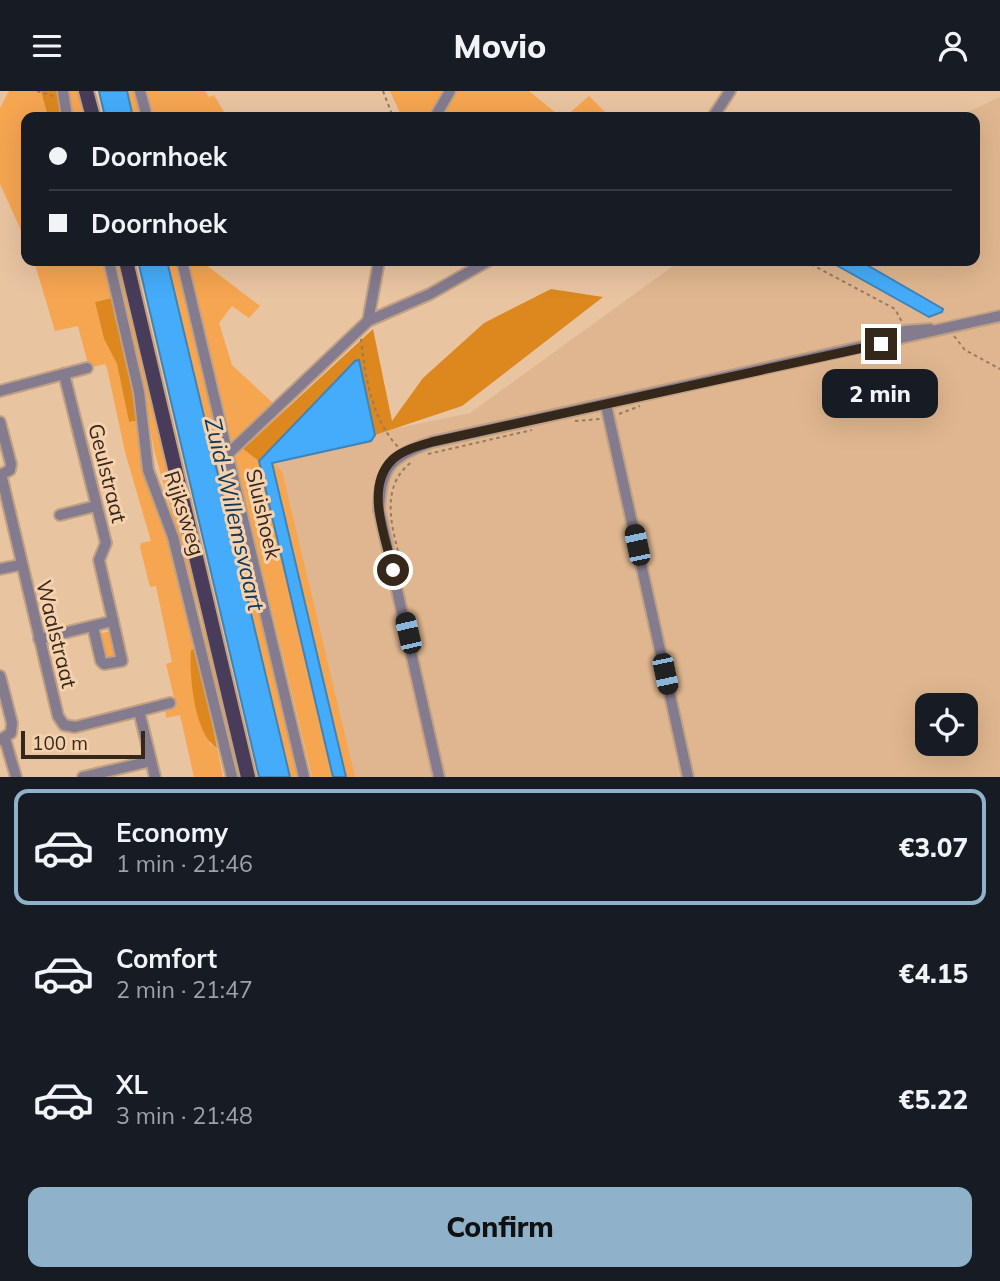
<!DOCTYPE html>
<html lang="en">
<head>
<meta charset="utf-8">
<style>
  :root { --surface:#171b24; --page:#242831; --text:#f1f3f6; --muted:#9ea1a6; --line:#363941; --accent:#8fb1ca }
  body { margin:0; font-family:Mulish,sans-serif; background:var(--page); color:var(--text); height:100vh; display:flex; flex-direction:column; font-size:26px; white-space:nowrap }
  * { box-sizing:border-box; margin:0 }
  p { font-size:23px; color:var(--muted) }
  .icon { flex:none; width:38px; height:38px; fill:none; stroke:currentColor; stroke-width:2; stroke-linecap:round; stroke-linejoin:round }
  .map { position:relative; height:686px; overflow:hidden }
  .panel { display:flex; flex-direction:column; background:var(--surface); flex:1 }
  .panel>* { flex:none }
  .guide { position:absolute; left:21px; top:21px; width:959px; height:154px; border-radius:14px; box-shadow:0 7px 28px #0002; display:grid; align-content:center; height:154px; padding:0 28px; background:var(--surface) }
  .controls { position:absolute; left:915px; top:602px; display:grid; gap:14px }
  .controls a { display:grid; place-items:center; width:63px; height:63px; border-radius:14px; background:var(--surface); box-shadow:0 7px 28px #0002; font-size:35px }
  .scale { position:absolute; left:21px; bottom:18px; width:124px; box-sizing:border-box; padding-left:7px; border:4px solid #35271a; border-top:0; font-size:19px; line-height:24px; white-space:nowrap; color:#35271a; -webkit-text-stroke:5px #f6d1ae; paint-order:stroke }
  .end { position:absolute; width:32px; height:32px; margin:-16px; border:9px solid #35271a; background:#fff; box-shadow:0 0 0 4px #fff }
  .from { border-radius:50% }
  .bubble { position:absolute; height:49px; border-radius:14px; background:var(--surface); box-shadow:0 7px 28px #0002; font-size:23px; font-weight:800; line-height:49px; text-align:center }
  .car { position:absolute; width:21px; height:42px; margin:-21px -10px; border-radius:9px; box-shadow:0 0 5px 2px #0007; background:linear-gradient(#222 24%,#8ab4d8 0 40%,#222 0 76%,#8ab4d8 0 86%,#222 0) }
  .guide b { display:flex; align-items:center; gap:24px; height:66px; font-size:26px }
  .guide b+b { border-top:2px solid var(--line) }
  .guide i { width:18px; height:18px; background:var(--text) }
  ul { padding:12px 0 0; list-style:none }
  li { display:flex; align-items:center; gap:21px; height:116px; margin:0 14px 10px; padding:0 14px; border:4px solid transparent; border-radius:14px }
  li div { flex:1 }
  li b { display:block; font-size:26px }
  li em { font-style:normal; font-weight:800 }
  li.on { border-color:var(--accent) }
  li>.icon { width:63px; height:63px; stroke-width:1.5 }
  .action { display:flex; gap:14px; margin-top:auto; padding:14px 28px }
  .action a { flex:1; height:80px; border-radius:14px; background:var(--accent); color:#111; font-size:28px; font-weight:800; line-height:80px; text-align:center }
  header { display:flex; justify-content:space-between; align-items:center; height:91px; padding:0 28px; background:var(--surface); font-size:32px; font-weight:800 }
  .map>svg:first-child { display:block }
  .built { fill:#dfb68f; fill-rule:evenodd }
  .green { fill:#f6a550 }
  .forest { fill:#dc881f }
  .water { fill:#44acfa; stroke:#4084b7; stroke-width:2 }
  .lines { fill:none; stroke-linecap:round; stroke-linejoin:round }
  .minor-casing { stroke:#c1a183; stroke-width:14 }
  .major-casing { stroke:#c1a183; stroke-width:18 }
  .path { stroke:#957b62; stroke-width:2; stroke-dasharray:3.5 3.5; stroke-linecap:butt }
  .minor { stroke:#847c8e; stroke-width:10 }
  .major { stroke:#493c5a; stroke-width:14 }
  .route { stroke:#35271a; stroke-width:9 }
  .labels { text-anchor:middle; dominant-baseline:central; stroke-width:6; stroke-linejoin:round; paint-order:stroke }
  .street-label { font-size:21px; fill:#35271a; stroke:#f6d1ae }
  .water-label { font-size:23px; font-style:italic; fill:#0e3958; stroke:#f6d1ae }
</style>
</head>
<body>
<header><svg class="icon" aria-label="menu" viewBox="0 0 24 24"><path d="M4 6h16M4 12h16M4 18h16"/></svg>Movio<svg class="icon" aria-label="person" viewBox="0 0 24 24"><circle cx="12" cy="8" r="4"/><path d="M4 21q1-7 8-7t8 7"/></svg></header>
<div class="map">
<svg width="1000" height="686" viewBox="0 0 1000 686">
  <rect width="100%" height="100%" fill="#e9c4a1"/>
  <path class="built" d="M1000,6v680h-669l-78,-319 217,-45 210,-152h295v-144h-18zM928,614h38v39h-38z"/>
  <g class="green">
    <path d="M9,0h32l7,26h-22v124l-26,-57v-76z"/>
    <path d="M66,0h14l6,26h-14z"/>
    <path d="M127,0h9l6,26h-9z"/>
    <path d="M147,0h58l4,6 5,-2 13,22h-73z"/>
    <path d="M390,0h55l-17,26h-26z"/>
    <path d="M457,0h72l32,26h-120z"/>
    <path d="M589,5l21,21h-45z"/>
    <path d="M34,170h68l10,37 -17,4 9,37 13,25 12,58 11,-2 50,196 20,128 7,4 6,29h-29l-14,-62 -14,3 -1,-15 9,-6 -8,-33 6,-2 -16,-76 -6,1 -10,-40 1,-4 10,-2 -26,-89 -18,-84 -2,-4 -16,4 -11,-42 -23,5z"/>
    <path d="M111,170h10l123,516h-10l-34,-163 -46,-164 -11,-65z"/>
    <path d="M167,170h10l121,516h-8z"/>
    <path d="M188,170h13l59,45 -11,12 -17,-12 -13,17 13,42 41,38 -41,39z"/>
    <path d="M243,358l16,12 74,316h-21l-77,-320z"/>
    <path d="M272,372l10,8 73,306h-9z"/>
    <path d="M112,540l7,29 -14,2 -7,-28z"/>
  </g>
  <g class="forest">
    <path d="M41,0h17l5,26h-15z"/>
    <path d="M551,198l52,8 -141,109 -87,29 -16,-75 -100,101 -16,-12 130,-120 19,92 31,-43 61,-55z"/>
    <path d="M112,207l28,122 -11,2 -12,-58 -13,-25 -9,-37z"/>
    <path d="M197,557l20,100c-23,-13 -28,-74 -26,-98z"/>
  </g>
  <g class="water">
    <path d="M99,0h28l6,26h-28z"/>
    <path d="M138,170h29l123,516h-31z"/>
    <path d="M829,170h31l83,48 -1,3 -13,5z"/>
    <path d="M359,269l16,75 -4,6 -99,22 74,314h-13l-74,-316 96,-100z"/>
  </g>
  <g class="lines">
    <defs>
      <g id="minor">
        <path d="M63,0l4,26"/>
        <path d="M140,0l7,26"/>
        <path d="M435,26l15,-26"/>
        <path d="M713,26l17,-26"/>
        <path d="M109,170l30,131 9,78 25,67 59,240"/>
        <path d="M182,170l122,516"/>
        <path d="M368,230l62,-27 58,-33"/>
        <path d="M868,252l37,-12 25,-2"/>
        <path d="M64,283l23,-6"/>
        <path d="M0,300l64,-17 42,169 -7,17 14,61 -74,18"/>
        <path d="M606,314l82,372"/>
        <path d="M0,331l11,42 -1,6 -10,5"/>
        <path d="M230,361l138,-131 11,-60"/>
        <path d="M1,383l57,242 6,9 11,2 64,-16 16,66"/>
        <path d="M60,424l36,-9"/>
        <path d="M0,478l20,-4"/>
        <path d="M93,536l8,34 3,3 18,-3 -9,-40"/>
        <path d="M0,585l12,47 -1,10 -11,7"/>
        <path d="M139,620l31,-8"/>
        <path d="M5,648l11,38"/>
        <path d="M83,686l68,-16"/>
        <path d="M439,686l-60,-267c1,-43 12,-54 53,-68l568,-126"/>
      </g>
      <g id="major">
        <path d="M86,0l7,26"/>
        <path d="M126,170l122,516"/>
      </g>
    </defs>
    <use href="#minor" class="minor-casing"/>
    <use href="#major" class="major-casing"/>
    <g class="path">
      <path d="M37,0l16,5"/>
      <path d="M383,0l10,26"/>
      <path d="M805,170l90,48 7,13"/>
      <path d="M954,245l11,14 35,19"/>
      <path d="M361,248c4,38 11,80 37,108"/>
      <path d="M619,323l21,-8"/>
      <path d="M575,330l25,-2"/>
      <path d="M428,363l104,-24"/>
      <path d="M405,487c-9,-39 -31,-89 8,-117"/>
    </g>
    <use href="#minor" class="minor"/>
    <use href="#major" class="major"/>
  </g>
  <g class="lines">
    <path class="route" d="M393,479c-7,-32 -29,-82 -1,-110 10,-10 27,-14 40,-18l449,-98"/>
  </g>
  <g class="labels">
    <g class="street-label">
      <text transform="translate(108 382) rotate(76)">Geulstraat</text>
      <text transform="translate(185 422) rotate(72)">Rijksweg</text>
      <text transform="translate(264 423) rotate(77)">Sluishoek</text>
      <text transform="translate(57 543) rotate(76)">Waalstraat</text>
    </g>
    <g class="water-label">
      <text transform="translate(235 423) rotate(77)">Zuid-Willemsvaart</text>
    </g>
  </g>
</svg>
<div class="controls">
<a><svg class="icon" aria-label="locate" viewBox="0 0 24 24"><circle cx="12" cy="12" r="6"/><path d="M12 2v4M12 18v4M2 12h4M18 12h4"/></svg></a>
</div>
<div class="scale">100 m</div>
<i class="end from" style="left:393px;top:479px"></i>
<i class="end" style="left:881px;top:253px"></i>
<div class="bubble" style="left:822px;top:278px;width:116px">2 min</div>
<i class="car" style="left:637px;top:454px;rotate:348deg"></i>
<i class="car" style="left:408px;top:542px;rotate:347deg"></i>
<i class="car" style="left:665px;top:583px;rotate:168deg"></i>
<div class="guide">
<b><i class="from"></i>Doornhoek</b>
<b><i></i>Doornhoek</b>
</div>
</div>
<section class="panel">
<ul>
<li class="on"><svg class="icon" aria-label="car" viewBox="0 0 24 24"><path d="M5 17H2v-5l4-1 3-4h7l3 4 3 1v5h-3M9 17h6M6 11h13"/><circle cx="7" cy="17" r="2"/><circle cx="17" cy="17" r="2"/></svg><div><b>Economy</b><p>1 min · 21:46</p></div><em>€3.07</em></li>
<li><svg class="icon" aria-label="car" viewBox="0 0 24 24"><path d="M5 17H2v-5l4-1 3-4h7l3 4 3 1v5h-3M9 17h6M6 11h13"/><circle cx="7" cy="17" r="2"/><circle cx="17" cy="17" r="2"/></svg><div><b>Comfort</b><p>2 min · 21:47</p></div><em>€4.15</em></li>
<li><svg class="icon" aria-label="car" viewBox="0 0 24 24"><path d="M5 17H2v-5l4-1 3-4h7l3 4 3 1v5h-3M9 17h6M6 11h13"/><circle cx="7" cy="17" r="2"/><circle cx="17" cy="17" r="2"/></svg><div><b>XL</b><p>3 min · 21:48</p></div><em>€5.22</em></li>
</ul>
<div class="action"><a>Confirm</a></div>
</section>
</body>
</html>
